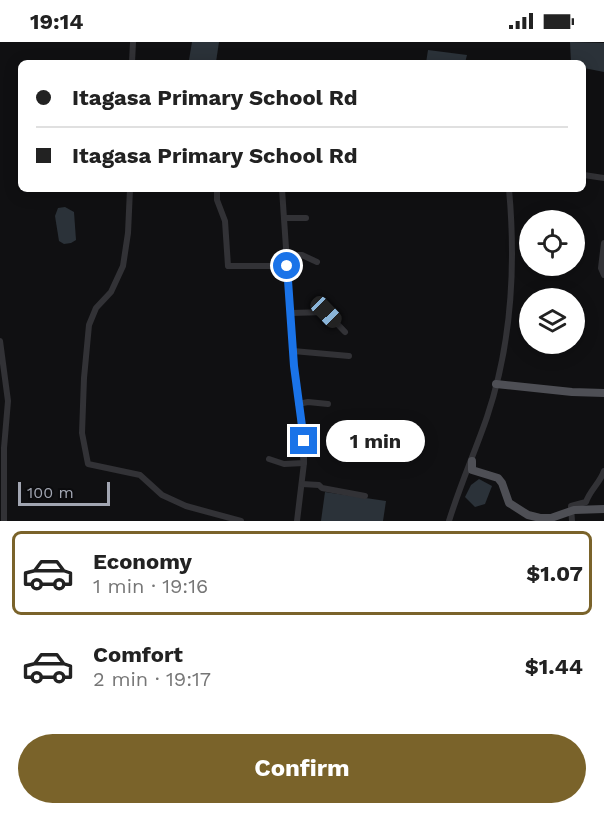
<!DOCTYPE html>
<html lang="en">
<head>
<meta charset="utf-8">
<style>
  :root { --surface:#fff; --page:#f2f2f2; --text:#222; --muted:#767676; --line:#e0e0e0; --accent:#7a632a }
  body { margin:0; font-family:"Work Sans",sans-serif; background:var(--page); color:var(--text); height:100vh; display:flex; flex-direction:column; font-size:22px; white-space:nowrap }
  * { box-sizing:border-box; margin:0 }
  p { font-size:20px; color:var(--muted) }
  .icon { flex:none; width:33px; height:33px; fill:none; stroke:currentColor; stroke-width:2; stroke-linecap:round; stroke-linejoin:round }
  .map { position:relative; height:479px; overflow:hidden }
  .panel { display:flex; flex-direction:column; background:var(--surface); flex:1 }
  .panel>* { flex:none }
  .guide { position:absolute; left:18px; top:18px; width:568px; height:132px; border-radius:9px; box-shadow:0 3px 15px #0003; display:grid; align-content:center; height:132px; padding:0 18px; background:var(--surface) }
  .controls { position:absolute; left:519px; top:168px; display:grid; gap:12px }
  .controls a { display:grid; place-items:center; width:66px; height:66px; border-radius:50%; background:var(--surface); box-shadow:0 3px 15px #0003; font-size:30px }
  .scale { position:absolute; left:18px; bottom:15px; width:92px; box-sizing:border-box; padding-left:6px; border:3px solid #a2a6b2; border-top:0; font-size:16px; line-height:21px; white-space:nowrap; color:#a2a6b2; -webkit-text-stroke:4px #0b0b0d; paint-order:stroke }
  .end { position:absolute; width:27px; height:27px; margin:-14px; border:8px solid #1a73e8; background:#fff; box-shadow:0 0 0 3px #fff }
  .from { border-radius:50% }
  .bubble { position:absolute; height:42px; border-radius:21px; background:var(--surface); box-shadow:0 3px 15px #0003; font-size:20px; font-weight:700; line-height:42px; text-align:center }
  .car { position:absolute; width:18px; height:36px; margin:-18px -9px; border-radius:8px; box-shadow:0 0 4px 2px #0007; background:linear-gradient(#222 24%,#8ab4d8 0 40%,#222 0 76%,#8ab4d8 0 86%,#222 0) }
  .guide b { display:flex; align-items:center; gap:21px; height:57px; font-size:22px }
  .guide b+b { border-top:2px solid var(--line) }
  .guide i { width:15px; height:15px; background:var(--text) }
  ul { padding:10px 0 0; list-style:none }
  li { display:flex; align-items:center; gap:18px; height:84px; margin:0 12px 9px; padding:0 6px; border:3px solid transparent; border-radius:9px }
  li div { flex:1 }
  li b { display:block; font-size:22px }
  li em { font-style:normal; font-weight:700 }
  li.current { border-color:var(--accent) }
  li>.icon { width:54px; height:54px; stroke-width:1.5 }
  .action { display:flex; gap:12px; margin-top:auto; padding:12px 18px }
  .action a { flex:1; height:69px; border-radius:36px; background:var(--accent); color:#fff; font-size:24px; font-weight:700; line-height:69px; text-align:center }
  .status { display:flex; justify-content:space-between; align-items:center; height:42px; padding:0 30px; background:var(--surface); direction:ltr }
  .status svg { height:16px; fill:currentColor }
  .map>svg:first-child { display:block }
  .water { fill:#2b3239 }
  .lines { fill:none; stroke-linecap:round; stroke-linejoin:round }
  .stream { stroke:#2b3239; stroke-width:1.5 }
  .minor { stroke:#323236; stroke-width:6 }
  .major { stroke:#4e4f55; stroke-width:8 }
  .route { stroke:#1a73e8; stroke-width:8 }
</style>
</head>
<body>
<div class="status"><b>19:14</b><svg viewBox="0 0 49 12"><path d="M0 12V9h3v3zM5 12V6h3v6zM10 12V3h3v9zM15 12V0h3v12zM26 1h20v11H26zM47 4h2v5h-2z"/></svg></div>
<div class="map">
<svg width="604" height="479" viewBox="0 0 604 479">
  <rect width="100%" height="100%" fill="#101012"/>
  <g class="water">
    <path d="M192,0h27l-3,20 -27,-2z"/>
    <path d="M570,0l34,1v29l-20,-4v-5h-13z"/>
    <path d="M428,8l39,5 -2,8h-39z"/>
    <path d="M65,165l9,5 2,28 -5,3 -7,1 -5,-3 -4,-25 3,-8z"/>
    <path d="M479,437l13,7 -7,18 -10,3 -10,-10 6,-12z"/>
    <path d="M325,450l61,9 -3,20h-62z"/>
  </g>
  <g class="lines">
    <path class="stream" d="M298,375l3,43"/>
    <g class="minor">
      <path d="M132,21l1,-21"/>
      <path d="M584,133l20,3"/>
      <path d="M130,147l-2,44 -5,33 -12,26 -15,16 -7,17 -5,53 -2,55 6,31 52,11 22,20 24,11 55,15"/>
      <path d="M217,147v11l8,21 3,45h59"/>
      <path d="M282,147l12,177 10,75v22l-7,58"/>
      <path d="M284,176h22"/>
      <path d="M604,201l-3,25 3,7"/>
      <path d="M286,213h16l15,7"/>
      <path d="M291,271l35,-1 19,20"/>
      <path d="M0,299l8,60 -4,47v73"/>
      <path d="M293,309l56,5"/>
      <path d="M298,362l10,-2 20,2"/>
      <path d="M269,417l15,5 20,-1"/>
      <path d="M302,442l17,1 3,3 43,8"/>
      <path d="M449,479c11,-36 26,-69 38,-104 25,-74 29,-151 22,-228"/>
      <path d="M572,479l-1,-15 15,-4c4,-12 14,-19 18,-31"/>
    </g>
    <g class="major">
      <path d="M496,342l76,8 32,1"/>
      <path d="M472,419v9l26,8 4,5 7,20 19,12 12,3h11l23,-8 30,-1"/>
    </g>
  </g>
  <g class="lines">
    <path class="route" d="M287,224l7,100 10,75"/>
  </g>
</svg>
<div class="controls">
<a><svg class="icon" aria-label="locate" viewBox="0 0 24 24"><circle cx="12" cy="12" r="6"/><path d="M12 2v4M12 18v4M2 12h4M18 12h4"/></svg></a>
<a><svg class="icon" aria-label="layers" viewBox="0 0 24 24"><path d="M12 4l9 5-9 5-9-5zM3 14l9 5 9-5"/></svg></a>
</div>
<div class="scale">100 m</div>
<i class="end from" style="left:287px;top:224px"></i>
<i class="end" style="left:304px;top:399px"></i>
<div class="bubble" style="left:326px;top:378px;width:99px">1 min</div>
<i class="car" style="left:326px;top:270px;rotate:136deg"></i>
<div class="guide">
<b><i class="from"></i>Itagasa Primary School Rd</b>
<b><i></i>Itagasa Primary School Rd</b>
</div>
</div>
<section class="panel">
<ul>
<li class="current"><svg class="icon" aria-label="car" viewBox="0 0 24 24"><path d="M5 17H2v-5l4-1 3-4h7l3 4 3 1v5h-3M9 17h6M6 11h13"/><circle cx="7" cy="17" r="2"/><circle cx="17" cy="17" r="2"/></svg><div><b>Economy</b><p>1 min · 19:16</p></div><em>$1.07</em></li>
<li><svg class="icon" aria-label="car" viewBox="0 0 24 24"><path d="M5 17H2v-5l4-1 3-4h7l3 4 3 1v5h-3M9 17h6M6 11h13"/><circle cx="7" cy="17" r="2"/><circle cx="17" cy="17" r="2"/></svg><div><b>Comfort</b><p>2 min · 19:17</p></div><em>$1.44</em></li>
</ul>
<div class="action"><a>Confirm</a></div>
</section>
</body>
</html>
